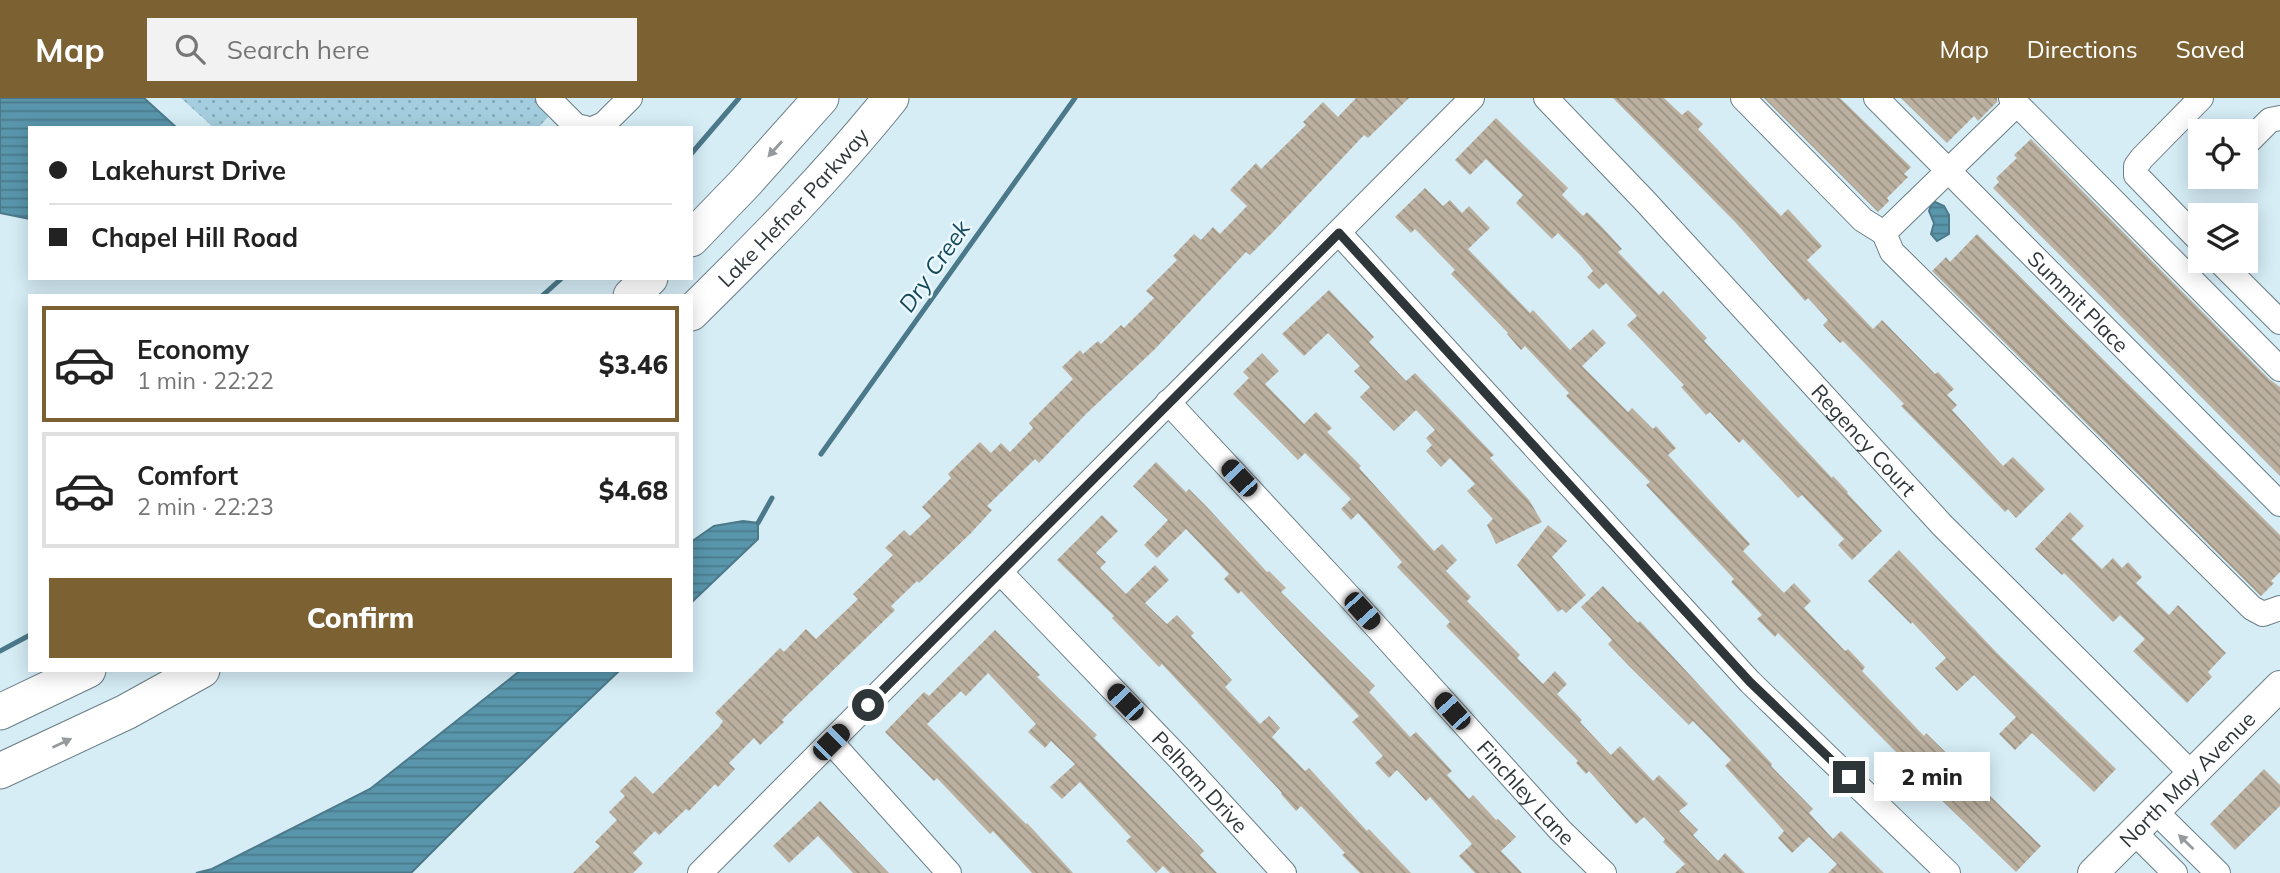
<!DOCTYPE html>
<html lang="en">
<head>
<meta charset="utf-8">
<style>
  :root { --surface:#fff; --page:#f2f2f2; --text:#222; --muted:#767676; --line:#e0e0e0; --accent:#7c6133 }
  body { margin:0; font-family:Mulish,sans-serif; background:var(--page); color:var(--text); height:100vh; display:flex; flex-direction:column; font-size:26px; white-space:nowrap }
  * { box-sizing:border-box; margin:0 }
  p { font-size:23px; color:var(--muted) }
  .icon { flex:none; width:38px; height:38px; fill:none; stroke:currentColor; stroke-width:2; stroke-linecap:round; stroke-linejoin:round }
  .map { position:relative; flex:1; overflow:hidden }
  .details { position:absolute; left:28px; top:196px; width:665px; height:378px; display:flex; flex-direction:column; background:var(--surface); border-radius:0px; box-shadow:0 4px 18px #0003 }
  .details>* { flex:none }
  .hud { position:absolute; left:28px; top:28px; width:665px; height:154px; border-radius:0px; box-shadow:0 4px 18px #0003; display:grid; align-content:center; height:154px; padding:0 21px; background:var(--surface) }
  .buttons { position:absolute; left:2188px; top:21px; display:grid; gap:14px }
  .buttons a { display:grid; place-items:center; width:70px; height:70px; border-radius:0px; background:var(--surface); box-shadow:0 4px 18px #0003; font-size:35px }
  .end { position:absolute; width:32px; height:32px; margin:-16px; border:9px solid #2e363a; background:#fff; box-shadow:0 0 0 4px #fff }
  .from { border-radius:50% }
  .bubble { position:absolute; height:49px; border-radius:0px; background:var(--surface); box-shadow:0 4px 18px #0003; font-size:23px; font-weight:800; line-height:49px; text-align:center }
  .car { position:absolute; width:21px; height:42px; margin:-21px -10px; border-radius:9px; box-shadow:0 0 5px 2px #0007; background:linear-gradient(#222 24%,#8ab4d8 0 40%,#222 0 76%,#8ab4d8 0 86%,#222 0) }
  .hud b { display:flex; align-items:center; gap:24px; height:66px; font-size:26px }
  .hud b+b { border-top:2px solid var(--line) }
  .hud i { width:18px; height:18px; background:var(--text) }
  ul { padding:12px 0 0; list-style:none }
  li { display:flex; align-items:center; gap:21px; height:116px; margin:0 14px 10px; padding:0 7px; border:4px solid var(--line); border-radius:0px }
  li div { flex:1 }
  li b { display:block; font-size:26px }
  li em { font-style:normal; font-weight:800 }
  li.current { border-color:var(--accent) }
  li>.icon { width:63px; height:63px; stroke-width:1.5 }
  .action { display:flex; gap:14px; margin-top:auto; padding:14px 21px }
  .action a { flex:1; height:80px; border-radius:0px; background:var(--accent); color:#fff; font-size:28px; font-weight:800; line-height:80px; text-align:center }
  header { display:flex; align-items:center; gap:42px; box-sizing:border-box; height:98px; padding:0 35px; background:var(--accent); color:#fff }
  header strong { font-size:33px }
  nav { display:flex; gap:38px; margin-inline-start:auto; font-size:24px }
  .search { width:490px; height:63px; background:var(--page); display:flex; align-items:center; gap:18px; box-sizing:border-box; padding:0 24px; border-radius:0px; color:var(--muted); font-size:26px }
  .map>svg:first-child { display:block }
  .grass { fill:url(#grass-dots) }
  .water { fill:url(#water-rules); stroke:#4c798a; stroke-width:2 }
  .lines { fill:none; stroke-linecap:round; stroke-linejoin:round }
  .stream { stroke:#4c798a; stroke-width:5 }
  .building { fill:url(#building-back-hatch) }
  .minor-casing { stroke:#6a7e86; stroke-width:26 }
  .major-casing { stroke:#6a7e86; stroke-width:32 }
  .highway-casing { stroke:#6a7e86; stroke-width:37 }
  .minor { stroke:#fff; stroke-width:24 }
  .major { stroke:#fff; stroke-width:30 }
  .highway { stroke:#fff; stroke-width:35 }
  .oneway { fill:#969a9c }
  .route { stroke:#2e363a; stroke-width:9 }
  .labels { text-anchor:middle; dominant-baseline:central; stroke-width:5; stroke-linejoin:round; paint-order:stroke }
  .street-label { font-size:21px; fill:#2e363a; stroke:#ebf8fe }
  .water-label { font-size:23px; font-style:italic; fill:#124758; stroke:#ebf8fe }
</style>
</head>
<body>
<header>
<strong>Map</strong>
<div class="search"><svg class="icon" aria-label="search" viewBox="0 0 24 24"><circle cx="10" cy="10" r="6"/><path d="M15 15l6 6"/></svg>Search here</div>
<nav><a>Map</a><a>Directions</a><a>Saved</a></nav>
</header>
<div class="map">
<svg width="2280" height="775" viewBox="0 0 2280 775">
  <defs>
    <pattern id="grass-dots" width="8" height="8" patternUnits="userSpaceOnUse" patternTransform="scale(1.75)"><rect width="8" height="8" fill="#a4cedf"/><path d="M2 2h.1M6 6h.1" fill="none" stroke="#86a8b6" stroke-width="1.8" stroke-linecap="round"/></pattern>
    <pattern id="water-rules" width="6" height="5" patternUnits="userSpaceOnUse" patternTransform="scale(1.75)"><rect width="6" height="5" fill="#5996ac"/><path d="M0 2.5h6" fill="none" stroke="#4a7b8d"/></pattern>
    <pattern id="building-back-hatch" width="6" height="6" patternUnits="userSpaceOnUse" patternTransform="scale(1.75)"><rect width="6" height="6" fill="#bcb1a0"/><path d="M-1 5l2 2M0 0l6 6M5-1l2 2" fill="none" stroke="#999183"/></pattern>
  </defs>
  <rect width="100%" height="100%" fill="#d6edf6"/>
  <path class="grass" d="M181,0h384l-27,30h-324z"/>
  <g class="water">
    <path d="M0,0h144l33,30h-147v91l-30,-6z"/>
    <path d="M1935,104l9,4 5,9v19l-12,7 -6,-7 3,-11 -5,-12 2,-6z"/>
    <path d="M743,423l15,2v16l-67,64v-61l23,-16z"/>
    <path d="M521,572h99l-138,132 -71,71h-215l16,-4 158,-80z"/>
  </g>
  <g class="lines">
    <g class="stream">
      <path d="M691,56l48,-56"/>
      <path d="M542,198l20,-18"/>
      <path d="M821,356l254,-356"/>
      <path d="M758,425l14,-25"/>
      <path d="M0,553l30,-16"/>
    </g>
  </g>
  <g class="building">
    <path d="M1356,0h53l-41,40 -4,-3 -91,97 -23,23 -4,-3 -92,98 -68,64 -47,49 -4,-4 -48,47 5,4 -21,23 -52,50 -2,-2 -26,25 4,4 -113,110 2,2 -24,23 -6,-7 -25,25 6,6 -17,18 -3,-3 -26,27 -3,-2 -27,26 -4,-4 -22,22 10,10 -10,10h-60l27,-27 -5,-4 22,-22 -8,-8 16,-16 -5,-5 15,-15 18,18 66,-67 4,-6 -8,-8 65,-65 4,4 22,-23 10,10 42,-40 -5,-5 40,-39 -8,-7 19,-18 6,6 21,-20 -9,-9 29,-29 -3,-4 32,-32 11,11 10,-10 9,9 23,-24 -4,-5 44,-44 -11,-12 18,-17 3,4 15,-13 3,3 20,-19 3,3 30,-30 -8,-7 31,-31 -4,-4 21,-22 7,6 12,-13 7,7 27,-28 -17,-16 26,-27 5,6 45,-44 -3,-3 20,-20 15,15z"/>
    <path d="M1613,0h51l18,17 6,-5 15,14 -5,5 83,87 7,-7 34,37 -15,14 66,69 9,-9 53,54 3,-2 16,17 -7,6 10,10 -5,5 51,56 10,-9 32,32 -29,29 -8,-9 -3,3 -104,-106 3,-2 -61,-63 -3,2 -17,-18 5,-5 -20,-22 -3,3 -69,-78z"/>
    <path d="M1764,0h76l71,69 -7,7 4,3 -21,21 2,3 -11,11z"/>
    <path d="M1901,0h96v4l-19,19 -4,-5 -27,27z"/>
    <path d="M1496,20l72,70 -6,7 21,21 4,-4 15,15 20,22 -4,3 41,43 4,-4 44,47 -3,3 128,137 1,-2 15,16 -1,1 35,38 -30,29 -14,-15 6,-6 -42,-44 -4,3 -55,-59 -4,4 -29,-31 -4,3 -25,-28 3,-2 -57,-60 10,-9 -31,-33 -7,6 -12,-12 6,-6 -12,-15 -23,-23 -6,6 -36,-36 7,-8 -37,-36 -16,16 -15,-15z"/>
    <path d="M2031,41l238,240 11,8v89l-287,-288 6,-6 -3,-4 21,-20 -3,-3z"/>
    <path d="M1425,90l18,18 7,-6 12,13 7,-7 21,22 -22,21 62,64 3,-3 37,40 23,-21 13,14 -24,23 46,46 4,-4 21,21 3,-3 20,22 -8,7 82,89 -7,7 41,42 10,-10 17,18 -7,7 41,43 3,-2 17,18 -3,4 62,65 2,-3 115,113 -25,26 -116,-112 2,-2 -124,-125 -3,4 -18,-18 5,-4 -31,-33 3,-3 -88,-94 4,-3 -84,-86 3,-3 -44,-47 -4,4 -14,-16 1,-1 -57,-59 4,-4 -40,-41 -4,4 -16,-16z"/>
    <path d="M1977,136l303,301v37l-9,9 3,2 -13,13 -329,-325 14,-14 4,5z"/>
    <path d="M1329,192l45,47 -5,5 37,39 9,-8 79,82 -4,3 39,42 13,22 -46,22 -9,-19 6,-6 -26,-28 8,-7 -25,-26 -9,9 -15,-16 6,-6 -6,-7 9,-8 -19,-20 -22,21 -34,-34 10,-10 -16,-16 6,-5 -32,-33 -24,23 -22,-22z"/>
    <path d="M1262,255l17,18 -14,13 39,40 12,-12 16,16 -5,4 34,34 -2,2 75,83 8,-7 15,16 -11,11 25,26 -4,4 53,54 -3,3 26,26 12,-13 12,13 -10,10 25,26 -2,2 31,33 9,-9 33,35 6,-6 29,29 -9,7 19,19 -5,5 25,26 7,-8 20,20h-70l10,-9 -22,-22 2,-3 -21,-22 -8,7 -47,-53 -3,3 -10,-11 2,-2 -132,-135 4,-4 -53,-55 5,-5 -44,-49 -7,7 -10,-11 10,-10 -46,-46 -7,7 -65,-66 16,-16 -6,-6z"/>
    <path d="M1156,364l30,30 3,-3 18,18 60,65 2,-1 17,17 -5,4 94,94 -6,6 41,45 6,-5 36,39 -5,4 22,24 4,-4 23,25 2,-1 18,18 -15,14 21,22h-47l-16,-17 13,-12 -42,-47 -4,4 -29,-31 -8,8 -14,-15 8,-7 -31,-34 7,-6 -118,-125 -3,3 -14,-15 5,-5 -43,-45 -29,29 -13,-13 24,-25 -35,-34z"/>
    <path d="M2070,414l14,14 -13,13 31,30 11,-11 9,10 6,-6 14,15 -6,6 33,32 9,-10 48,48 -18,19 4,5 -25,26 -54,-52 12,-12 -25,-24 -7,7 -49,-49 -2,2 -27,-26z"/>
    <path d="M1102,417l16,16 -22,22 10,9 -6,6 26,26 29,-29 14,15 -24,23 22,21 10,-9 17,18 -3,3 41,44 -7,7 35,37 9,-8 11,12 -8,9 33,34 4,-3 58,63 2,-2 42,44h-51l-18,-18 3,-2 -44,-47 -5,5 -15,-17 1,-1 -120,-129 -3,3 -47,-49 2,-2 -57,-56z"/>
    <path d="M1548,427l19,16 -15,16 34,38 -20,18 -4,-4 -4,3 -41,-47z"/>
    <path d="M1899,452l98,103 119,116 -22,23 -62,-59 -17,17 -16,-16 17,-17 -42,-42 -17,16 -22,-23 11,-10 -34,-36 -1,2 -43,-43z"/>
    <path d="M1603,488l35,37 2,-2 132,143 -1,2 42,43 -4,4 24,26 8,-8 43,42h-56l9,-9 -28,-27 -17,16 -14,-15 6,-7 -59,-65 6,-6 -38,-39 -4,4 -60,-59 -21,-22 4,-4 -31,-33z"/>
    <path d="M995,532l45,45 -3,2 60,58 -3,3 110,113 -4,4 17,18h-47l-7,-7 -7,7 -30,-32 5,-4 -51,-55 -18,17 -12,-12 25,-23 -24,-23 -6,7 -17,-16 8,-8 -48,-51 -22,23 -5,-5 -34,33 99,100 1,-1 46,50h-41l-39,-42 -3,3 -53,-56 -3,3 -49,-49 39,-40 5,4z"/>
    <path d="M2264,671l16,16v21l-45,44 -25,-26z"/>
    <path d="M820,703l69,72h-36l-35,-37 -29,27 -16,-17z"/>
  </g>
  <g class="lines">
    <defs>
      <g id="minor">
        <path d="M548,0l28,28 9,2"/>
        <path id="s1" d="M1546,0l98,102 298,325 250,249"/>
        <path d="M1743,0l120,122 21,13"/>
        <path id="s2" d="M1876,0l404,406"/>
        <path d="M2011,0l269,271"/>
        <path d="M2017,6l-133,129 8,19 360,356 11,6 17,-6"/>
        <path d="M595,30l9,-4 26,-26"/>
        <path d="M2248,44l22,-22 10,-2"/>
        <path d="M1339,135l411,449 198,191"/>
        <path d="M2200,143l-64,-66v-9l6,-8 59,-60"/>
        <path d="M2219,163l61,61"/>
        <path id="s3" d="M1168,304l176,189 216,239 44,43"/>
        <path id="s4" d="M1000,474l179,186 105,115"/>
        <path d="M831,644l118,131"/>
        <path d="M2155,713l63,62"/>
        <path d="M2134,734l41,41"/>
        <path d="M700,775l772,-775"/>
      </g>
      <g id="major">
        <path id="s5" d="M2093,775l187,-187"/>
      </g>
      <g id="highway">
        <path d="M691,141l55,-57 75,-84"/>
        <path d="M631,198l19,-18"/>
        <path id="s6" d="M691,215c70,-69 139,-139 200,-215"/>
        <path d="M0,614l88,-42"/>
        <path d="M0,673l126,-59 76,-42"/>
      </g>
    </defs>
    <use href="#minor" class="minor-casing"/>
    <use href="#major" class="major-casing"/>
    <use href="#highway" class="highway-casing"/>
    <use href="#minor" class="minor"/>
    <use href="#major" class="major"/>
    <use href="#highway" class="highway"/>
  </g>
  <defs><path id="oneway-solid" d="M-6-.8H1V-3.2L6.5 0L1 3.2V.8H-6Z" transform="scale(1.75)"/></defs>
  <g class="oneway">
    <use href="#oneway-solid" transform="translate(775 51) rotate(132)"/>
    <use href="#oneway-solid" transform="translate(62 645) rotate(-25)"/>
    <use href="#oneway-solid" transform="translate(2186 744) rotate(-136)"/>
  </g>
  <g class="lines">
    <path class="route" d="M868,607l471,-472 411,449 99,95"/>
  </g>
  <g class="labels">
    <g class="street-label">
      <text stroke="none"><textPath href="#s6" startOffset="147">Lake Hefner Parkway</textPath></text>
      <text stroke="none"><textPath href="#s2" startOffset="287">Summit Place</textPath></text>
      <text stroke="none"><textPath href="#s1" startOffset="467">Regency Court</textPath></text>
      <text stroke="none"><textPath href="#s5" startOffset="133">North May Avenue</textPath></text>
      <text stroke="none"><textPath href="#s4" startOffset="290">Pelham Drive</textPath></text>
      <text stroke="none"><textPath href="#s3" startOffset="530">Finchley Lane</textPath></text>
    </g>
    <g class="water-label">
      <text transform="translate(934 168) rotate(-55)">Dry Creek</text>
    </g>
  </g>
</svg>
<div class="buttons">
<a><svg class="icon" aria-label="locate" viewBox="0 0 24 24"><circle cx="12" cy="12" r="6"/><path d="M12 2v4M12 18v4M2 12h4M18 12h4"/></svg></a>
<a><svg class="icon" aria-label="layers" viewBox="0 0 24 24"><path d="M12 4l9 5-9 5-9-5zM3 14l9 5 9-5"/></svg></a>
</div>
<i class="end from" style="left:868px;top:607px"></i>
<i class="end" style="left:1849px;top:679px"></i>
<div class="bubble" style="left:1874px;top:654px;width:116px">2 min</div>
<i class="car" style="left:1239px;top:380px;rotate:317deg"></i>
<i class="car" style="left:1362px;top:513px;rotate:138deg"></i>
<i class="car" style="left:1125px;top:604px;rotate:316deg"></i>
<i class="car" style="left:1452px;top:613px;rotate:318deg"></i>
<i class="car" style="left:831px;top:644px;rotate:45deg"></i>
<div class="hud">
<b><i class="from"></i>Lakehurst Drive</b>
<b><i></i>Chapel Hill Road</b>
</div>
<section class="details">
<ul>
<li class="current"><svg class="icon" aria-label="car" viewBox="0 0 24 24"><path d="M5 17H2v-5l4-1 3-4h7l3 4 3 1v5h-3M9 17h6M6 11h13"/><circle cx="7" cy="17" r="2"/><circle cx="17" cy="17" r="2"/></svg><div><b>Economy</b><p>1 min · 22:22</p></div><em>$3.46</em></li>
<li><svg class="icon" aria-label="car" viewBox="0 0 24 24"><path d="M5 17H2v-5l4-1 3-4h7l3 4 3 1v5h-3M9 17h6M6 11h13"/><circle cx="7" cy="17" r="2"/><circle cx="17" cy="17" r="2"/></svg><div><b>Comfort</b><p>2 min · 22:23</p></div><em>$4.68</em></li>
</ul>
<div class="action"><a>Confirm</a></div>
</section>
</div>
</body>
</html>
